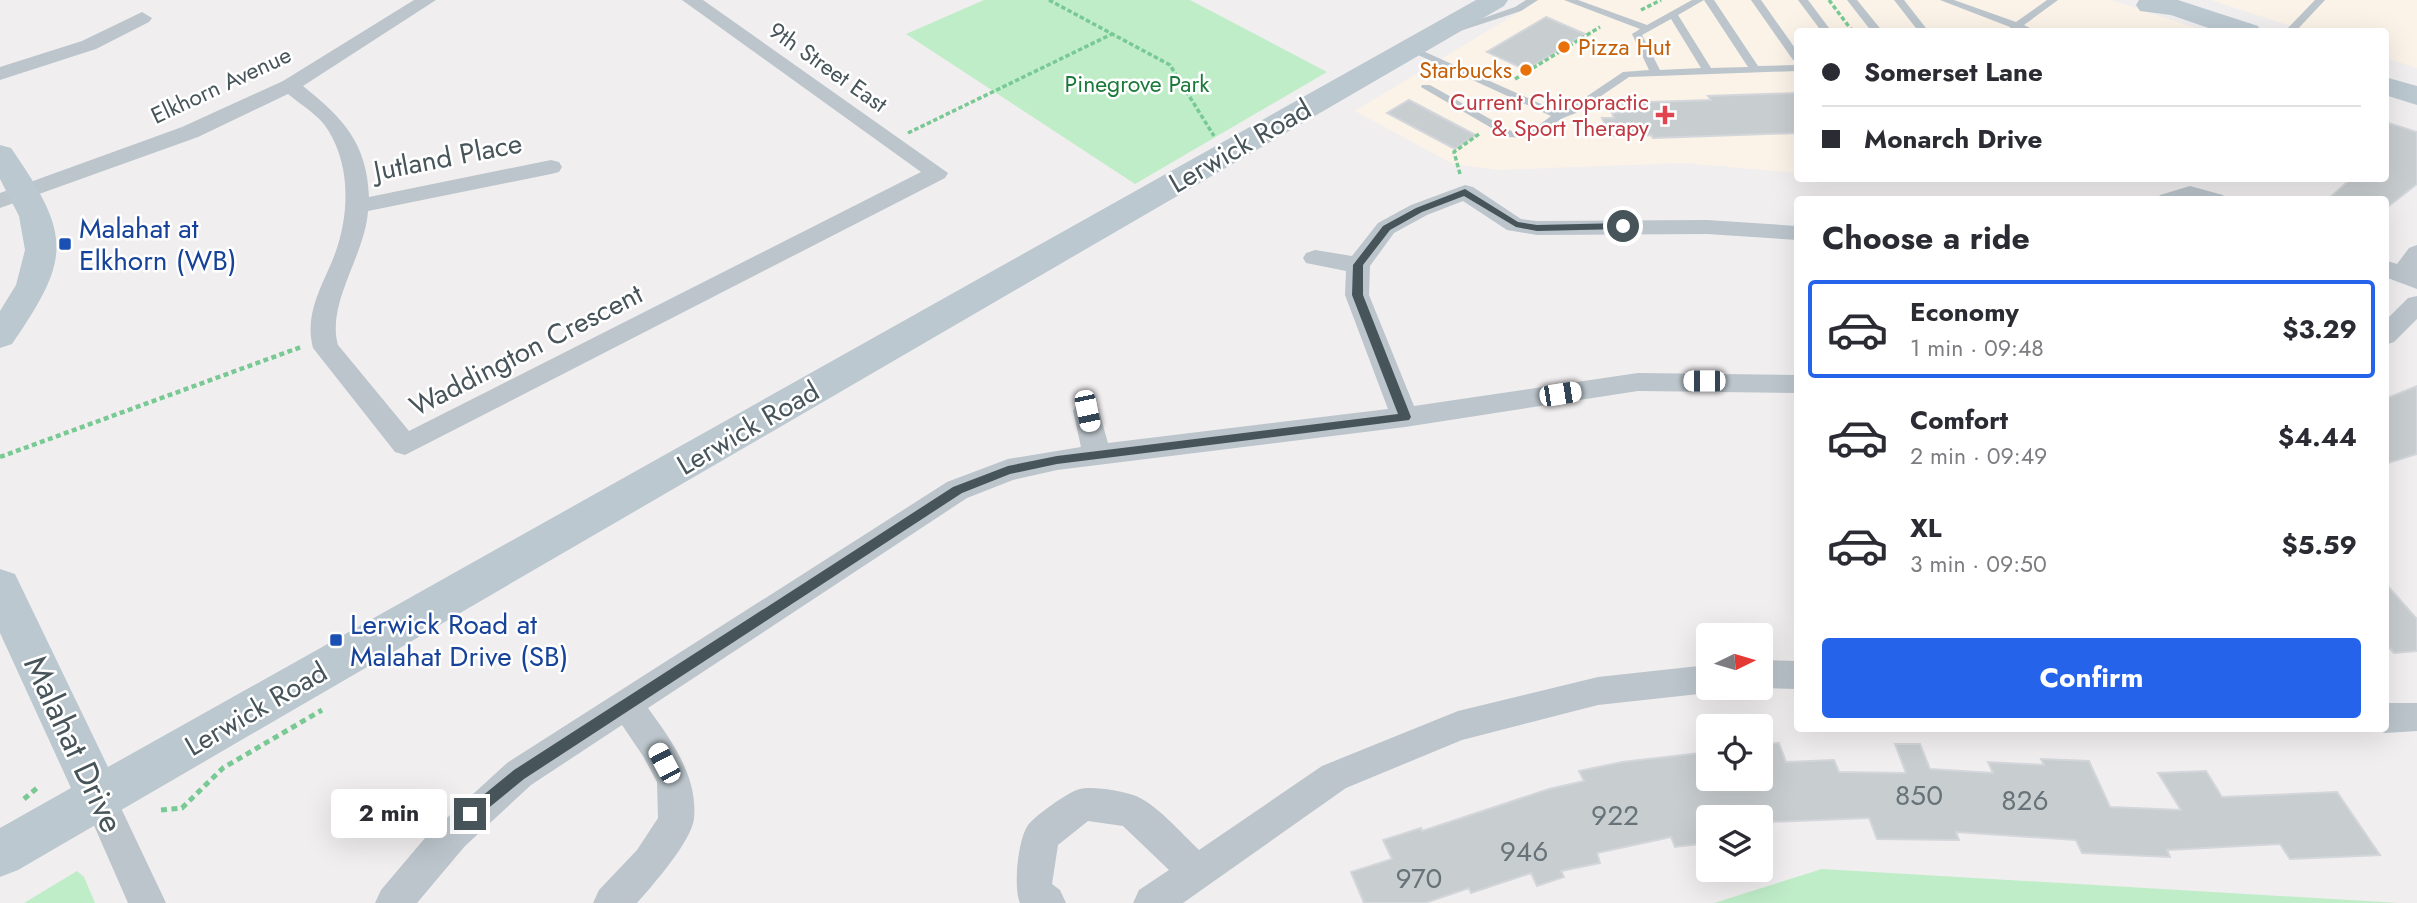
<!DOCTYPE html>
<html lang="en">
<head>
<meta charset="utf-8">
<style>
  :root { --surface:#fff; --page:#f2f2f3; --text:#2b2b33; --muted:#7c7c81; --line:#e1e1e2; --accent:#2563eb }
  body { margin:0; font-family:Jost,sans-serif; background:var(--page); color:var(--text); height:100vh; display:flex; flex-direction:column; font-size:26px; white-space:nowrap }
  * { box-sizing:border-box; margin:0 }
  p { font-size:23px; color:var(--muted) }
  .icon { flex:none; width:38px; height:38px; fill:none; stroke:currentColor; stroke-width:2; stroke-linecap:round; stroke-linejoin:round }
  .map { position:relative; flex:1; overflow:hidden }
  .drawer { position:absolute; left:1794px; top:196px; width:595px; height:536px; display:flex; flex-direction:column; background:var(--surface); border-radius:7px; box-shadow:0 7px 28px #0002 }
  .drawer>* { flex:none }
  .banner { position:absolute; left:1794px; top:28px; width:595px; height:154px; border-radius:7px; box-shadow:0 7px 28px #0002; display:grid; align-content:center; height:154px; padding:0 28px; background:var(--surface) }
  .needle { width:46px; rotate:85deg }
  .fabs { position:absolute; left:1696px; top:623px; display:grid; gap:14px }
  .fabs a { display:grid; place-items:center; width:77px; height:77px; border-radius:7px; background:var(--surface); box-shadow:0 7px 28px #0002; font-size:35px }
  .end { position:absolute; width:32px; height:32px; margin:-16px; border:9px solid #47555b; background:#fff; box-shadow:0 0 0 4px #fff }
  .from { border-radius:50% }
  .bubble { position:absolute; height:49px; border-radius:7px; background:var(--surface); box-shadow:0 7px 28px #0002; font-size:23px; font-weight:700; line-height:49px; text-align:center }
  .car { position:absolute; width:21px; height:42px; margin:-21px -10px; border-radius:9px; box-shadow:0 0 5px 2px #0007; background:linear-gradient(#fff 24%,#345 0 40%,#fff 0 76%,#345 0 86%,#fff 0) }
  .banner b { display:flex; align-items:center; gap:24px; height:66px; font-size:26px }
  .banner b+b { border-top:2px solid var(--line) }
  .banner i { width:18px; height:18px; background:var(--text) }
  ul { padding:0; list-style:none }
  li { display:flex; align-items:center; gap:21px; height:98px; margin:0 14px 10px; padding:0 14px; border:4px solid transparent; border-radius:7px }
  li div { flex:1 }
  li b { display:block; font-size:26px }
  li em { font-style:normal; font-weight:700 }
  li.on { border-color:var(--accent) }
  li>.icon { width:63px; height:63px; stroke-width:1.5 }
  h2 { padding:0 28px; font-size:32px; line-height:84px }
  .cta { display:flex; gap:14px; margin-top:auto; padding:14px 28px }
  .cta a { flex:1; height:80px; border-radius:7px; background:var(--accent); color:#fff; font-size:28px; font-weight:700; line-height:80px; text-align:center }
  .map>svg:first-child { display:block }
  .commercial { fill:#fbf2e8 }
  .green { fill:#bfedc8 }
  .building { fill:#c8cdd0; stroke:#d3d6da; stroke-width:2 }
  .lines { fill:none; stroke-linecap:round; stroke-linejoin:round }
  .path-far2 { stroke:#78c993; stroke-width:3.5; stroke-dasharray:4.5 2.5; stroke-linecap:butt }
  .path-far1 { stroke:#78c993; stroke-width:4.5; stroke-dasharray:5 3.5; stroke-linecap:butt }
  .path { stroke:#78c993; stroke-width:5; stroke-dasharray:6 4.5; stroke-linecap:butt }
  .lane { fill:#bbc5cb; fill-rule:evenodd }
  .street { fill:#bbc5cb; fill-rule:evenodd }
  .secondary { fill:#bbc8d0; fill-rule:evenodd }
  .route { fill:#47555b }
  .food-dot { fill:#e8710a; stroke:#fff; stroke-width:2.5 }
  .health-dot { fill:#e0444e; stroke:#fff; stroke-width:2.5 }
  .transit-dot { fill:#1a4fb4; stroke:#fff; stroke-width:2.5 }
  .labels { text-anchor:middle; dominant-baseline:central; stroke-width:5; stroke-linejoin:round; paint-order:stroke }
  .far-food-label { font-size:23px; fill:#c56008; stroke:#fff; text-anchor:start }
  .far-street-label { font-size:23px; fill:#47555b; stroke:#fff }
  .far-park-label { font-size:23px; fill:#1b7a3a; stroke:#fff }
  .far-health-label { font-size:23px; fill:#be3a42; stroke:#fff; text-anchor:end }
  .street-label { font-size:28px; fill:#47555b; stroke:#fff }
  .transit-label { font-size:28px; fill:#164399; stroke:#fff; text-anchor:start }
  .near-number-label { font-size:28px; fill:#677378 }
  .near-street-label { font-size:33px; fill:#47555b; stroke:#fff }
</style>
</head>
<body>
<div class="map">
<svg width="2417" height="903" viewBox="0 0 2417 903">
  <rect width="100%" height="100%" fill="#f1eeef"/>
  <g class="commercial">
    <path d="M1539,0h572l94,31 -408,1v141l-113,-10 -185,7 -46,-6 -98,-53z"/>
    <path d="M2211,0h206v68l-32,-10v-26l-79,-1z"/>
  </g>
  <g class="green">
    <path d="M984,0h206l137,72 -192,112 -229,-150z"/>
    <path d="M1822,869l578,34h-686z"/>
    <path d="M77,871l7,6 11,26h-71z"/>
  </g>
  <g class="building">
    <path d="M1546,17l39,17 -59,36 -39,-18z"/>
    <path d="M1797,93v40l-144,5 -2,-3 -41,1 -8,-18h12l-2,-5 15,-1 -5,-9 89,-3 -3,-4z"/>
    <path d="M1409,100l53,28 14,7 -21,14 -68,-36z"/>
    <path d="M2385,122l32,10v52l-32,25v-9h-58l25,-22h33z"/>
    <path d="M2417,386v68l-32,10v-65z"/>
    <path d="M2385,583l32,36v32l-23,2 -9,-10z"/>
    <path d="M1779,743l7,19 48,-2 5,12 67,1 -11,-29h25l10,25 63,4 -5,-11 56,3 -3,-6 48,2 21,46 71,3 -23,-37 48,-2 16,26 115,-5 43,63 -90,4 -10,-15 -113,6 3,7 -88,-4 -6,-13 -120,-8 3,8 -82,-1 -8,-21 -99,4 -2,-5h-60v26l-33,4 -4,-10 -74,16 3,10 -39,8 3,6 -27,9 -6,-13 -60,20 -2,-5 -44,15h-61l-13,-31 41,-13 -9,-19 38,-12 1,3 127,-42 35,-8 -5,-10 43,-9 86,-10v27h52v-35z"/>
  </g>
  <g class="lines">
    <g class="path-far2">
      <path d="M1049,0l121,65 44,71"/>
      <path d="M1829,0l24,32"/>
      <path d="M1641,10l20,-10"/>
      <path d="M1515,79l85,-52"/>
      <path d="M908,133l204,-99"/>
      <path d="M1460,174l-6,-22 25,-18"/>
    </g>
    <path class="path-far1" d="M0,457l301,-110"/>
    <g class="path">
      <path d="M24,799l13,-11"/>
      <path d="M161,810l21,-2 41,-40 99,-58"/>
    </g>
    <g class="lane">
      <path d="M1526,0h12l-17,11 -61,20 -8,-2 63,-22z"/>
      <path d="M1564,0h14l69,25 45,-25h12l-26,15 33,53 37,-1 -44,-67h10l44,66 39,-1v6l-168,6 -53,36 -13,5 -31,20 -25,-1 -86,-50 1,-2h8l83,47h17l21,-16 -146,-67 9,-2 145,65 9,-3 55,-37 26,-2 -17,-36 8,-5zM1671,19l30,49 -41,2 -18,-35z"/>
      <path d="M1751,0h10l36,51v10l-4,-1z"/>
      <path d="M1798,0h10l24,32h-10z"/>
      <path d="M1847,0h10l26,32h-11z"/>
      <path d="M1894,0h10l25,32h-10z"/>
      <path d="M1940,0h14l62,22 31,-22h11l-34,25 14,7 -27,-2 -1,-3z"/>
      <path d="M2315,0h10l-30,32h-11z"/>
    </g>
    <g class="street">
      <path d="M414,0h22l-133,86c40,32 64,57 66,111l182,-37 8,2 3,5 -3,5 -8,2 -183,37c-3,45 -42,92 -30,134l71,86 512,-259 -239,-172h21l245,173 -3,5 -540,277 -10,-3 -82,-104c-8,-30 5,-55 17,-82 19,-42 23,-96 -2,-136 -9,-15 -27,-25 -40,-36l-90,43 -198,71v-15l182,-66 101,-46z"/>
      <path d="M142,12l10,6 -3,4 -53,27 -96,31v-13l82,-26z"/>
      <path d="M1465,185l8,2 48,32 16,2 170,-1 90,6v14l-90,-6 -170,1 -30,-5 -44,-29 -36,14 -33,18 -24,33 -1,29 45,111 224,-33 159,2v18l-159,-2 -233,36 -348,43 -44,10 -46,18 -319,210c24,33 50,69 46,111 -3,23 -42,67 -57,84h-44l6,-13 38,-40 21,-32 -1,-36 -14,-26 -21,-31 -91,60 -66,61 -48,57h-42l6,-13 44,-52 82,-75 440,-281 61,-23 73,-12 -8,-36 4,-7 10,-3 10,3 11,39 280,-34 -43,-114 1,-24 -40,-8 -3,-5 3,-5 9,-3 37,6 26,-33 33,-18z"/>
      <path d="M2190,186l33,9 3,5h-69l3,-5z"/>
      <path d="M2417,245v44l-32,-12v-17l12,4 12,-16z"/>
      <path d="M2417,296v23l-23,23 -9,3v-24l23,-23z"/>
      <path d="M1760,660l37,1v28l-37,-1z"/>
      <path d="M1708,665v23l12,1 -12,4 -110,12 -136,35 -116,48 -163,115h-50l6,-13 30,-20 -46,-44 -35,-5 -30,24 -6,39 8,6 6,13h-46c-7,-15 -2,-64 8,-78 7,-9 41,-34 52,-36 14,-3 40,2 53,6 22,7 49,39 66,55l123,-84 136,-55 140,-34z"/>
      <path d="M2385,703h32v28l-32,2 -12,-5h12z"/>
      <path d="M99,782l12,5 55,116h-38l-46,-105 5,-11z"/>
    </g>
    <g class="secondary">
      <path d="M1476,0h32l-4,6 -1388,807 -98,57 -18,7v-49l71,-40 -71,-155v-64l15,5 93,193z"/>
      <path d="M2139,0h39l80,26 3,6h-41l-49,-17 -31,-4 -4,-6z"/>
      <path d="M2385,77l32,9v19l-32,-10z"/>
      <path d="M0,145l11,3c60,87 61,109 1,196l-12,4v-37l16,-26 9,-35 -6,-34 -19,-37z"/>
    </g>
  </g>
  <path class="route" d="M1465,189l53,33 19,3 86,-2 4,3 -4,3 -86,2 -21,-4 -52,-31 -42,16 -32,18 -27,35v30l48,122 -2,3 -352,44 -47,10 -48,19 -438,286 -49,40h-10v-9l49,-40 439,-283 55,-21 49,-10 341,-42 -46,-119 1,-30 30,-39 33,-18z"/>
  <g class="food-dot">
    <circle cx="1564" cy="47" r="7"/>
    <circle cx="1526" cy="70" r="7"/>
  </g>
  <path class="health-dot" d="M1661.5 104.5h7v7h7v7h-7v7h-7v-7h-7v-7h7z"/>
  <g class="transit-dot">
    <rect x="58" y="237" width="14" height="14" rx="3.5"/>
    <rect x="329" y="633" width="14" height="14" rx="3.5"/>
  </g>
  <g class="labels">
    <g class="far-food-label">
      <text x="1578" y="47">Pizza Hut</text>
      <text x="1512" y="70" text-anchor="end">Starbucks</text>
    </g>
    <g class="far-street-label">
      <text transform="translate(828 67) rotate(35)">9th Street East</text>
      <text transform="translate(221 85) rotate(-25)">Elkhorn Avenue</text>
    </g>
    <g class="far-park-label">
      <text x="1137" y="84">Pinegrove Park</text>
    </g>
    <g class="far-health-label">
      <text x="1649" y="102">Current Chiropractic<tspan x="1649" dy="26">&amp; Sport Therapy</tspan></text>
    </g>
    <g class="street-label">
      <text transform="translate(1240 146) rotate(-30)">Lerwick Road</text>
      <text transform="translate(448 157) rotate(-11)">Jutland Place</text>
      <text transform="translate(526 350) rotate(-27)">Waddington Crescent</text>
      <text transform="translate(748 428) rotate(-30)">Lerwick Road</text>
      <text transform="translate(256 709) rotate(-30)">Lerwick Road</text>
    </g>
    <g class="transit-label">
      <text x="79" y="228">Malahat at<tspan x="79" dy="32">Elkhorn (WB)</tspan></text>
      <text x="350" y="624">Lerwick Road at<tspan x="350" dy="32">Malahat Drive (SB)</tspan></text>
    </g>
    <g class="near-number-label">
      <text x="1919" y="795">850</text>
      <text x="2025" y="800">826</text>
      <text x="1615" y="815">922</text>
      <text x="1524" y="851">946</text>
      <text x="1419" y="878">970</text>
    </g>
    <g class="near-street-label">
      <text transform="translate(74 744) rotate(65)">Malahat Drive</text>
    </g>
  </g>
</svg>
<div class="fabs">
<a><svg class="needle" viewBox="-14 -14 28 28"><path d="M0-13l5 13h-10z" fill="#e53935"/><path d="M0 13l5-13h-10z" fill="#7c7c81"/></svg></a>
<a><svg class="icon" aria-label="locate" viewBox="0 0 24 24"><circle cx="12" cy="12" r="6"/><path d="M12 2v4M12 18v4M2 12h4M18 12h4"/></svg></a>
<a><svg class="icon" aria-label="layers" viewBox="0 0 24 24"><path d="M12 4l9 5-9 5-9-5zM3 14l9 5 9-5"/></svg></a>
</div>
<i class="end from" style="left:1623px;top:226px"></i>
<i class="end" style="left:470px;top:814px"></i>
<div class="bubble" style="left:331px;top:789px;width:116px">2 min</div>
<i class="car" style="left:1704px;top:381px;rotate:270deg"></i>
<i class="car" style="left:1560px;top:394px;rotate:81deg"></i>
<i class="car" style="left:1087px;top:411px;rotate:168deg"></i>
<i class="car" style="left:664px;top:763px;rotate:332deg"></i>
<div class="banner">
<b><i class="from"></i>Somerset Lane</b>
<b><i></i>Monarch Drive</b>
</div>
<section class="drawer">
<h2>Choose a ride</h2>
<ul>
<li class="on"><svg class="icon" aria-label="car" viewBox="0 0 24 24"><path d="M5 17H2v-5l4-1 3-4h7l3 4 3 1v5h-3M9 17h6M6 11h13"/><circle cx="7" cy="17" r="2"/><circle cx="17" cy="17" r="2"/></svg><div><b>Economy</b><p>1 min · 09:48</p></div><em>$3.29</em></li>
<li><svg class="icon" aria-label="car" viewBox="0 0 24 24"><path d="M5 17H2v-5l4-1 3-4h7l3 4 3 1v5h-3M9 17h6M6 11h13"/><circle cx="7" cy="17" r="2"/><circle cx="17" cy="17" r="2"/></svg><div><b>Comfort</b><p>2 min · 09:49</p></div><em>$4.44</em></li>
<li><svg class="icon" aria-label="car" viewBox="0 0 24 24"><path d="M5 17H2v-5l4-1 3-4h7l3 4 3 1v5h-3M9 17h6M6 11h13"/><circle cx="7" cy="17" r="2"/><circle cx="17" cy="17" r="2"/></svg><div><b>XL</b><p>3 min · 09:50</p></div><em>$5.59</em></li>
</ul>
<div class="cta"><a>Confirm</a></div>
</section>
</div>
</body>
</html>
